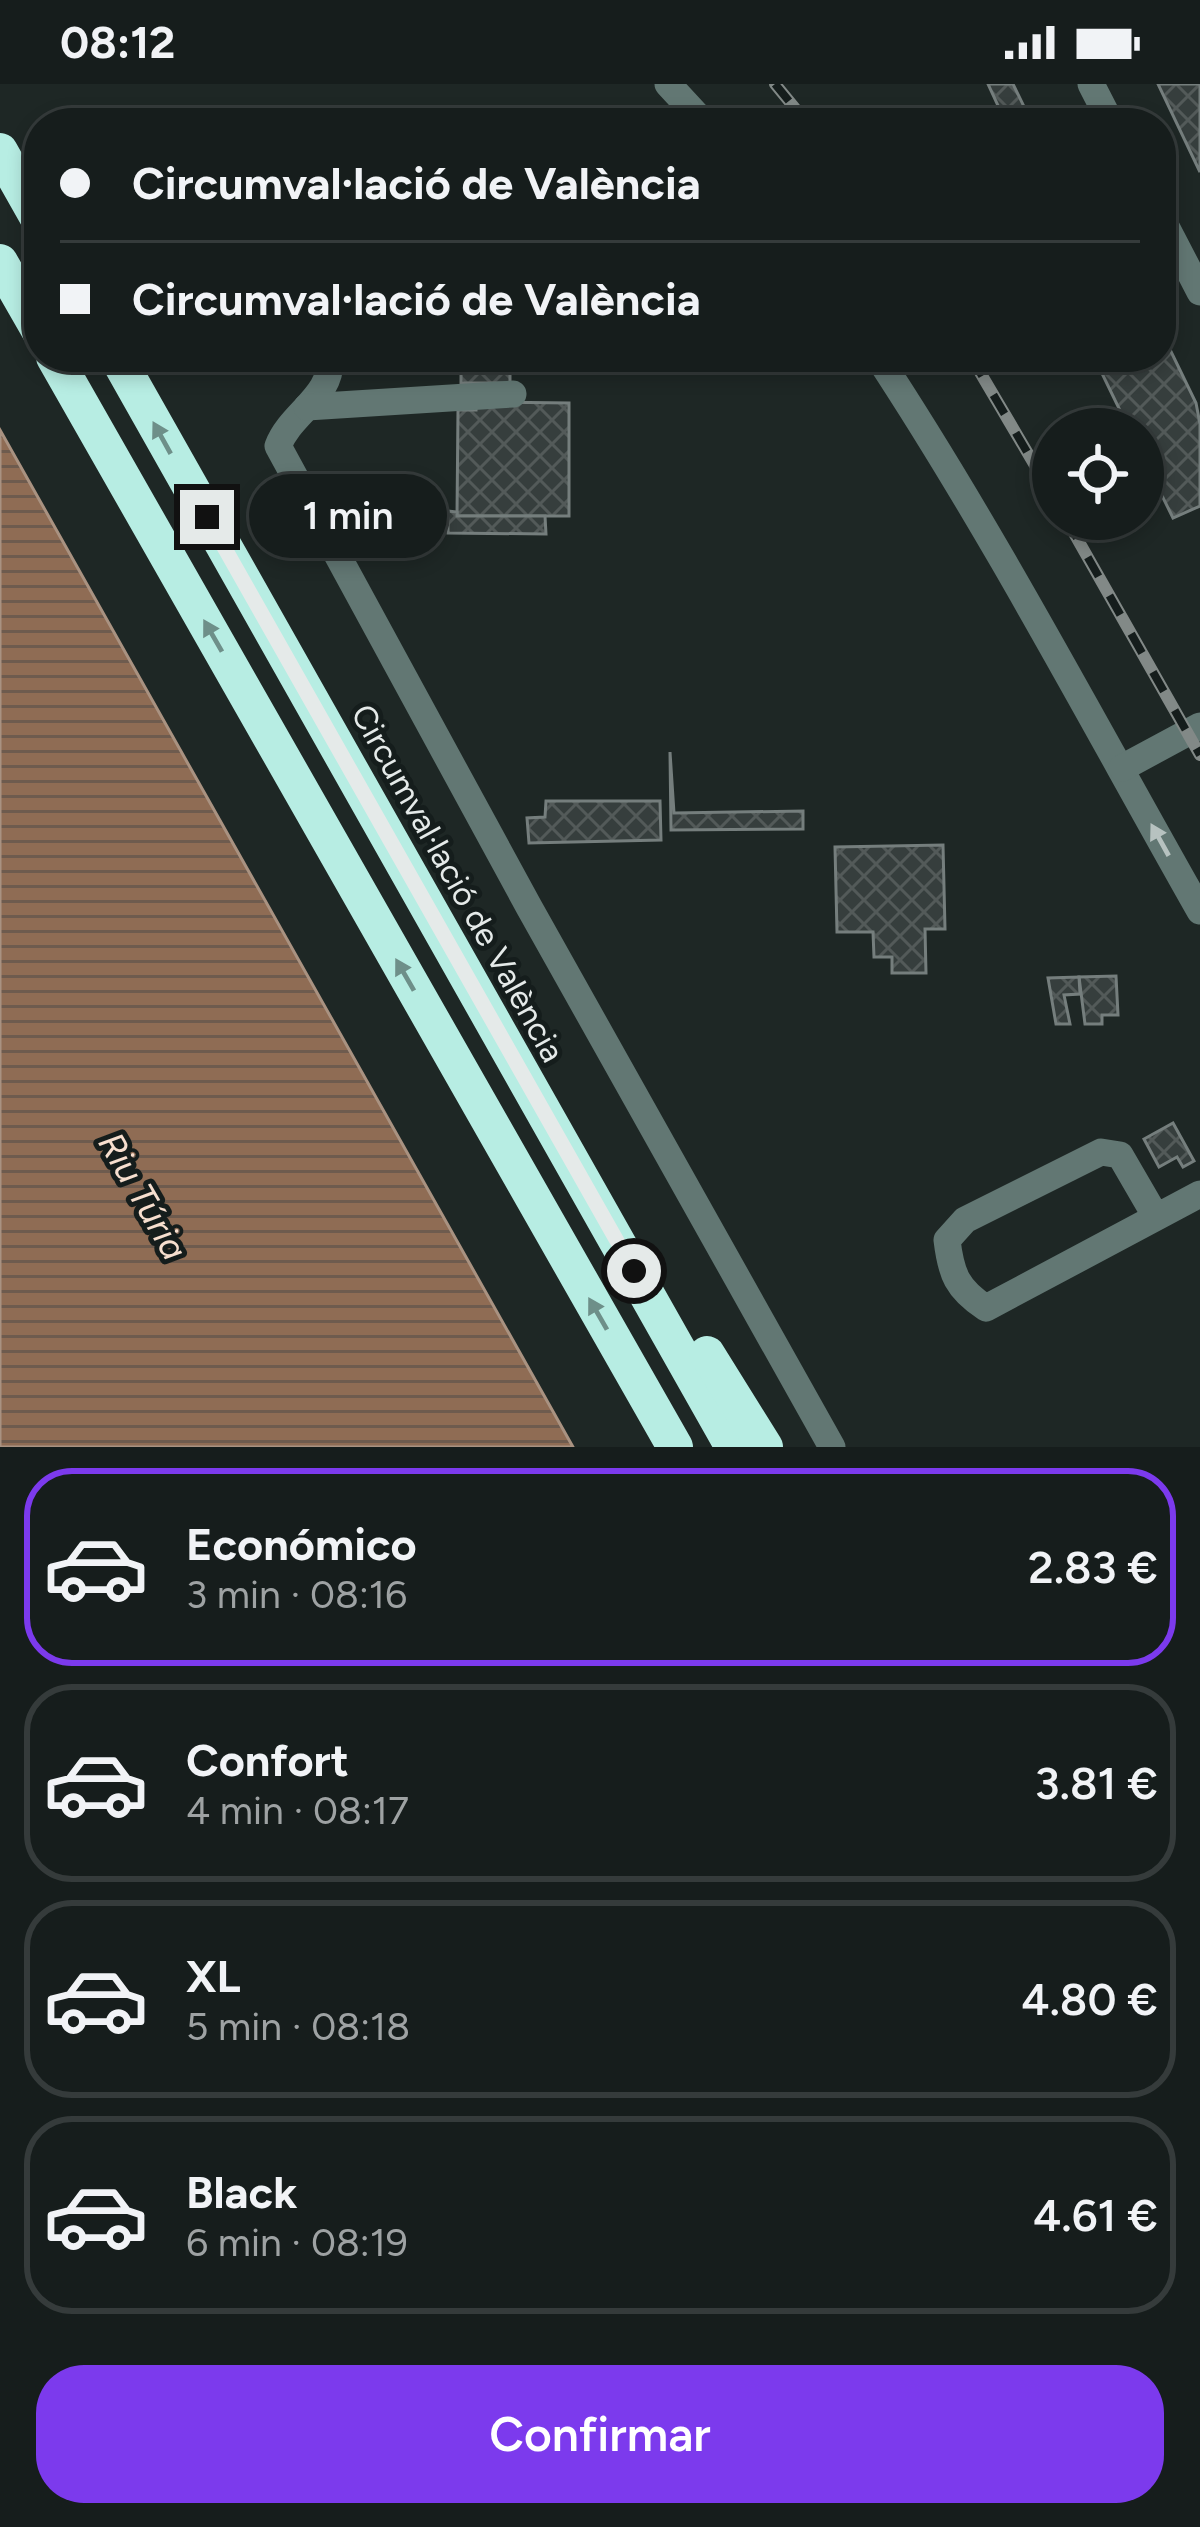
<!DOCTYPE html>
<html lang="es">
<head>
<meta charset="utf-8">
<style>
  :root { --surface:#161d1c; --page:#1f2625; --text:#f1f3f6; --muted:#9ea2a3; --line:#353b3b; --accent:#7c3aed }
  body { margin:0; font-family:Figtree,sans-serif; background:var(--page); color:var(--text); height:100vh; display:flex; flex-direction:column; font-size:45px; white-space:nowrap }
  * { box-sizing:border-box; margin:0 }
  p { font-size:39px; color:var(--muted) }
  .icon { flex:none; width:66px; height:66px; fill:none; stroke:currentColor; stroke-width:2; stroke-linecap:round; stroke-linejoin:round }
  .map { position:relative; height:1363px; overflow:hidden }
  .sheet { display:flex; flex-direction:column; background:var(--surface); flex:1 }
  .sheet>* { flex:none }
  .top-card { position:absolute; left:24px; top:24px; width:1152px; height:264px; border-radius:48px; box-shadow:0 6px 18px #0003,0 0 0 3px var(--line); display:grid; align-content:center; height:264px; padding:0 36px; background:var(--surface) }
  .tools { position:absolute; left:1032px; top:324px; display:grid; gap:24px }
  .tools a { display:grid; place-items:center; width:132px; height:132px; border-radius:50%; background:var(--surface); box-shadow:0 6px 18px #0003,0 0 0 3px var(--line); font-size:60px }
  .end { position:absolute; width:54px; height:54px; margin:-27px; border:15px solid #e5eae9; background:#111; box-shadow:0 0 0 6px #111 }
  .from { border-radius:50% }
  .bubble { position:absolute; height:84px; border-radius:42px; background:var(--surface); box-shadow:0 6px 18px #0003,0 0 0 3px var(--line); font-size:39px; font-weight:600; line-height:84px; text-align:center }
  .top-card b { display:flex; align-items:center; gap:42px; height:114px; font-size:45px }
  .top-card b+b { border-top:3px solid var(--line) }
  .top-card i { width:30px; height:30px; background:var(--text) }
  ul { padding:21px 0 0; list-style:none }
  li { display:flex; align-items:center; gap:36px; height:198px; margin:0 24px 18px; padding:0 12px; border:6px solid var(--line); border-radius:48px }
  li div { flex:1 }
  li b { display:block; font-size:45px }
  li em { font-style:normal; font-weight:600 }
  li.current { border-color:var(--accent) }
  li>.icon { width:108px; height:108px; stroke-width:1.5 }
  .button { display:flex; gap:24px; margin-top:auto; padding:24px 36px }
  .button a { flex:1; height:138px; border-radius:48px; background:var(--accent); color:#fff; font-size:48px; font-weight:600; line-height:138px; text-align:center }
  .status { display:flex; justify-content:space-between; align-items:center; height:84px; padding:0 60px; background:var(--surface); direction:ltr }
  .status svg { height:33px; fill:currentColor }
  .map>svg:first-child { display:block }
  .water { fill:url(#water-rules); stroke:#a99281; stroke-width:3 }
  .building { fill:url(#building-cross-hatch); stroke:#757e7d; stroke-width:3 }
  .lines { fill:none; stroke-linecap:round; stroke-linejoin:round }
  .minor { stroke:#627773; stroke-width:27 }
  .highway { stroke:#b7ede3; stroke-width:36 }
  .rail-casing { stroke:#828987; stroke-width:12 }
  .rail { stroke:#151d1c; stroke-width:8; stroke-dasharray:22; stroke-linecap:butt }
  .oneway { fill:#6e8f89 }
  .oneway2 { fill:#b7c2c0 }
  .route { stroke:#e5eae9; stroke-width:15 }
  .labels { text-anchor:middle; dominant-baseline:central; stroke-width:10; stroke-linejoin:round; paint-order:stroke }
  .street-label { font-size:33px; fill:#e5eae9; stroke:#151d1c }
  .water-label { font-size:36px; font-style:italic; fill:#f7dfcf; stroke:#151d1c }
</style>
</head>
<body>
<div class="status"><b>08:12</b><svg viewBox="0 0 49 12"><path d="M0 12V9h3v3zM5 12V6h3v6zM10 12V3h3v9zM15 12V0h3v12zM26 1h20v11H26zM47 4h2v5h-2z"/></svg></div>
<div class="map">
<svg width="1200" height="1363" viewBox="0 0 1200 1363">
  <defs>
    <pattern id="water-rules" width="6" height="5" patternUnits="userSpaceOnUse" patternTransform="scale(3)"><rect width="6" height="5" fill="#8f6c54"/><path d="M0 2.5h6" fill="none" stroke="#6e5b4e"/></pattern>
    <pattern id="building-cross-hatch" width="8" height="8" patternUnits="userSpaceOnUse" patternTransform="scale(3)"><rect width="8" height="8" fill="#363e3d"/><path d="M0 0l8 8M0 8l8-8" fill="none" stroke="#535a59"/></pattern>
  </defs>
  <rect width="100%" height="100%" fill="#1e2725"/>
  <path class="water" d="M0,346l573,1017h-573z"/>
  <g class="building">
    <path d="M988,0h25l19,39h-26z"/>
    <path d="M1158,0h42v88z"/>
    <path d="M1161,247l35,72 4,21v82l-27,12 -30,-61v-28h-14l-35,-72h67z"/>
    <rect x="461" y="273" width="49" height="26"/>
    <path d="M476,318l93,1v113h-112l1,-106h18z"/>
    <path d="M448,427l9,1v4h88l1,18 -98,-1z"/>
    <path d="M670,668l4,61 129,-2v18l-132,1z"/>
    <path d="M546,717h114l1,39 -132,3 -2,-25 18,-1z"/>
    <path d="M943,761l2,84h-20l1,44h-34v-16h-18l-1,-25h-36l-2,-85z"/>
    <path d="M1116,892l2,39h-16v9h-17l-6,-47z"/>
    <path d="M1079,893l1,17 -16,1 6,29h-14l-8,-46z"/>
    <path d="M1173,1039l21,38 -11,6 -6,-10 -18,10 -15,-28z"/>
  </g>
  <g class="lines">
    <g class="minor">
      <path d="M668,0l36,39"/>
      <path d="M1091,0l20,39"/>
      <path d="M1161,133l39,75"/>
      <path d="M330,273c3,40 -39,55 -52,89l251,461 303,540"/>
      <path d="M878,273c117,178 217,369 322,554"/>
      <path d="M307,323l206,-13"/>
      <path d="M1122,684l78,-42"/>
      <path d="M1156,1133l-36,-62 -19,-3 -136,68 -18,20c4,34 10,49 39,68l214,-114"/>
    </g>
    <g class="highway">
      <path d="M0,67l39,69"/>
      <path d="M0,178l39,68"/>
      <path d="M54,273l621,1090"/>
      <path d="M117,273l616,1090"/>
      <path d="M707,1270l58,93"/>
    </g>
    <defs>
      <g id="rail">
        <path d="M775,0l32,39"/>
        <path d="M971,273l82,139"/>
        <path d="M1066,435l134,236"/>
      </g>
    </defs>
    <use href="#rail" class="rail-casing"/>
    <use href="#rail" class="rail"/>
  </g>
  <defs><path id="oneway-solid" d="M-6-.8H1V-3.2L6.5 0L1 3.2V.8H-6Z" transform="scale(3)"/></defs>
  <g class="oneway">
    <use href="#oneway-solid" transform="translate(162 354) rotate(-119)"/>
    <use href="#oneway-solid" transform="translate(213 552) rotate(-120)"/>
    <use href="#oneway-solid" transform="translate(405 891) rotate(-120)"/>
    <use href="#oneway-solid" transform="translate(598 1230) rotate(-120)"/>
  </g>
  <use class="oneway2" href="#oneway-solid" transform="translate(1160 756) rotate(-119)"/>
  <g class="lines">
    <path class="route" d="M207,433l427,754"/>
  </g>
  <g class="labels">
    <g class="street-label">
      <text transform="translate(458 799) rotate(61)">Circumval·lació de València</text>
    </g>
    <g class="water-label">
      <text transform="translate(143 1112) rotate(60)">Riu Túria</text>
    </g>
  </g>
</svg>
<div class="tools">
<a><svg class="icon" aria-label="locate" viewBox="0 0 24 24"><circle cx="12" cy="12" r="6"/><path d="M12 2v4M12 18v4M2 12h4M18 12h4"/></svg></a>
</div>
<i class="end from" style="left:634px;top:1187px"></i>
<i class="end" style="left:207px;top:433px"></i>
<div class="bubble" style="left:249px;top:390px;width:198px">1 min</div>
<div class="top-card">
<b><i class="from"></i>Circumval·lació de València</b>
<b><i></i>Circumval·lació de València</b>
</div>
</div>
<section class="sheet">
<ul>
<li class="current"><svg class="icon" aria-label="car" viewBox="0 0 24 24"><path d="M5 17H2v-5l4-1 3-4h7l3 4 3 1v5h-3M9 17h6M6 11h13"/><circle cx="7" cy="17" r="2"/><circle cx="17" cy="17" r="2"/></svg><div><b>Económico</b><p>3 min · 08:16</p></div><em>2.83 €</em></li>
<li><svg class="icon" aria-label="car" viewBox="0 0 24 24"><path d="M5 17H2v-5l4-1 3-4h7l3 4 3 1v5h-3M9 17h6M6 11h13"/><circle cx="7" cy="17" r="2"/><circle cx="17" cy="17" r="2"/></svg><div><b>Confort</b><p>4 min · 08:17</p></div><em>3.81 €</em></li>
<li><svg class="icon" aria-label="car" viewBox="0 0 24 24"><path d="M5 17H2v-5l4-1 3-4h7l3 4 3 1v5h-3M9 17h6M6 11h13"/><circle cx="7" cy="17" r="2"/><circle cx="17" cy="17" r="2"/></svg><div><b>XL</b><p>5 min · 08:18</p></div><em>4.80 €</em></li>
<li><svg class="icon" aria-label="car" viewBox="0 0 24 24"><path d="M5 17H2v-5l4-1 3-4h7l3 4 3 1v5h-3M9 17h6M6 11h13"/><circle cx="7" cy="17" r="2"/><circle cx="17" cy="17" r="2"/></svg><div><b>Black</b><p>6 min · 08:19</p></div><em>4.61 €</em></li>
</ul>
<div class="button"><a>Confirmar</a></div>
</section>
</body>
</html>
